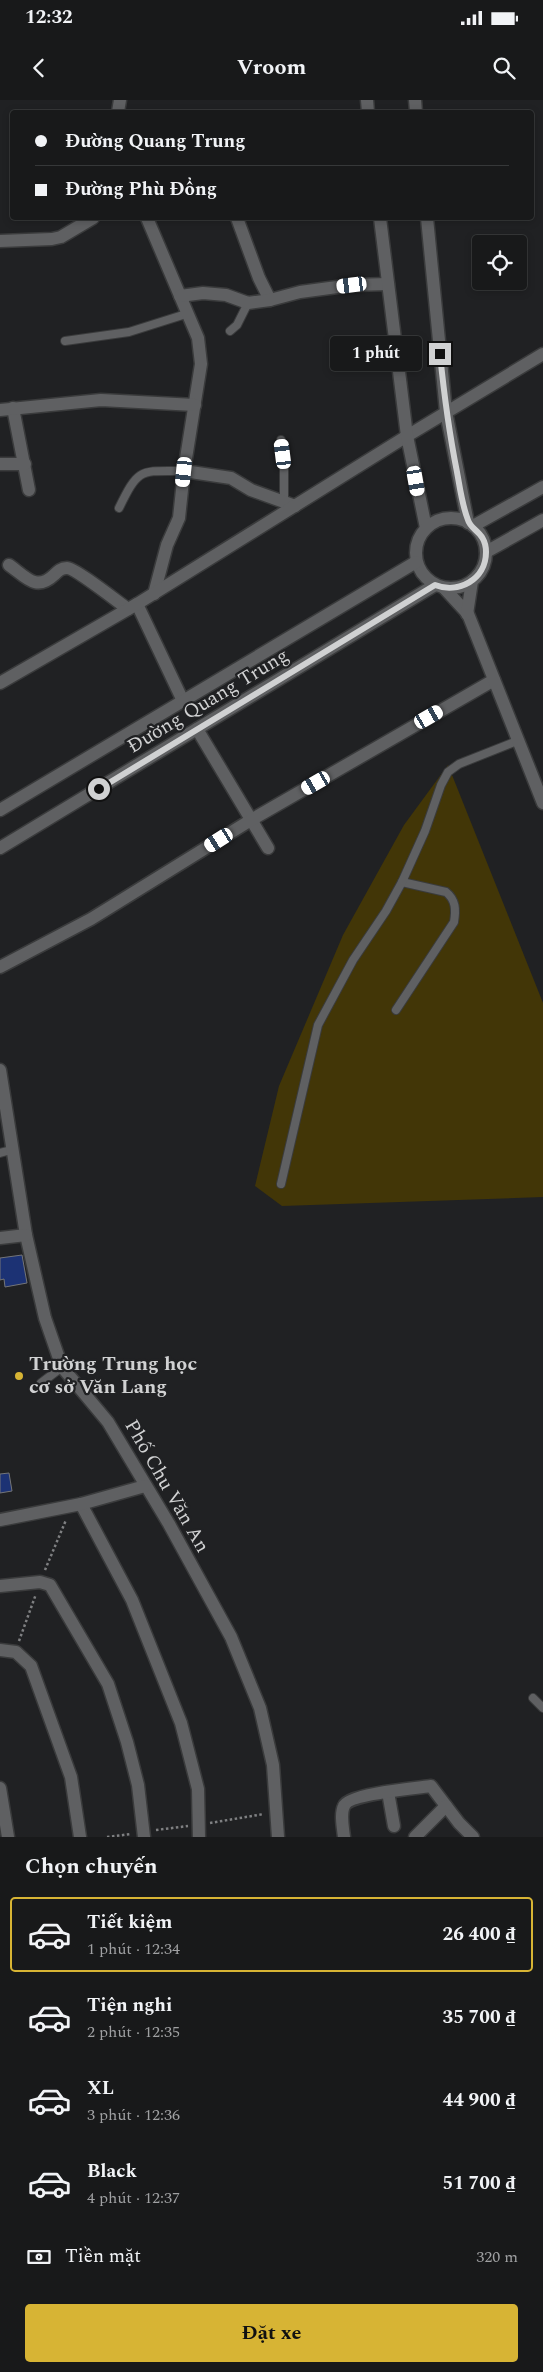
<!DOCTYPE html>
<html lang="vi">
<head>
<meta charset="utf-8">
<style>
  :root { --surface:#18191a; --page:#252627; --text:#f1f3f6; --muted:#9fa0a2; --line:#363839; --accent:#d7b434 }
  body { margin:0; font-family:Spectral,serif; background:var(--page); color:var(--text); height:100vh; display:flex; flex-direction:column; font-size:19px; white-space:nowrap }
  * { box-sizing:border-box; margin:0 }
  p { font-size:16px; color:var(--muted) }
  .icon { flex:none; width:28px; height:28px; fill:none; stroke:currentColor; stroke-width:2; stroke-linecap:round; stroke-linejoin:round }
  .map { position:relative; height:1737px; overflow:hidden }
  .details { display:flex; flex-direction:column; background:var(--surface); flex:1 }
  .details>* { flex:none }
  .hud { position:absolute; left:10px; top:10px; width:524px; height:110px; border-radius:5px; box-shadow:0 2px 8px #0003,0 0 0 1px var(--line); display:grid; align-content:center; height:110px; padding:0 25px; background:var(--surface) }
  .fabs { position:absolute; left:472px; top:135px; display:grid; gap:10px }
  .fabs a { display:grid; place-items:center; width:55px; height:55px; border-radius:5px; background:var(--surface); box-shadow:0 2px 8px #0003,0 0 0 1px var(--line); font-size:25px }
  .end { position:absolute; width:22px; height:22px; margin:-11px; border:6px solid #d0d1d2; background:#111; box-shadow:0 0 0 2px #111 }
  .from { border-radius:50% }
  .bubble { position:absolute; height:35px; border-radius:5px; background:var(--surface); box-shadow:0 2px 8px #0003,0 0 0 1px var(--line); font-size:16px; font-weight:700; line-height:35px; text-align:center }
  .car { position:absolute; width:15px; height:30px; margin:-15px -8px; border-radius:6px; box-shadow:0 0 4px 1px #0007; background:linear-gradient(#fff 24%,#345 0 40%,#fff 0 76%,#345 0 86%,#fff 0) }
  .hud b { display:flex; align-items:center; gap:18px; height:48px; font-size:19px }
  .hud b+b { border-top:1px solid var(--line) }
  .hud i { width:12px; height:12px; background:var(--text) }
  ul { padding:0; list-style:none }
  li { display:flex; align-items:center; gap:15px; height:75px; margin:0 10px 8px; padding:0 15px; border:2px solid transparent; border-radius:5px }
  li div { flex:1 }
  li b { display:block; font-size:19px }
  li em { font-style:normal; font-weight:700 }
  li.selected { border-color:var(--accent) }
  li>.icon { width:45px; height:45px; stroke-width:1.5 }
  h2 { padding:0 25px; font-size:22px; line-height:60px }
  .pay { display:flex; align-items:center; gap:12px; height:55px; padding:0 25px; font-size:19px }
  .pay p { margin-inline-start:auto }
  .cta { display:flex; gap:10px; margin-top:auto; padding:10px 25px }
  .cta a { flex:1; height:58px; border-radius:5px; background:var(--accent); color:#111; font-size:20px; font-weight:700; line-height:58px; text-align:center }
  .status { display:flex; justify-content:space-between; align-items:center; height:35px; padding:0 25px; background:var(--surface); direction:ltr }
  .status svg { height:14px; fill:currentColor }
  header { display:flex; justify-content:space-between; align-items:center; height:65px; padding:0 25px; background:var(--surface); font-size:22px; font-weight:700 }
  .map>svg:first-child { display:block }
  .green { fill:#423607 }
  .building { fill:#1c3274; stroke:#747578 }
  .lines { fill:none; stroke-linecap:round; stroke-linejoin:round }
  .service-casing { stroke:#3a3b3c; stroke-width:10 }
  .minor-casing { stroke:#3a3b3c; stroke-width:15 }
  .tertiary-casing { stroke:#3a3b3c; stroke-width:15 }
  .secondary-casing { stroke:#3a3b3c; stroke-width:15 }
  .path { stroke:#7f8082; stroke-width:2.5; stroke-dasharray:2.5 2.5; stroke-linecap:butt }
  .service { stroke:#5f6062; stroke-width:8 }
  .minor { stroke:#5f6062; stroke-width:12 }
  .tertiary { stroke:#5f6062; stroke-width:12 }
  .secondary { stroke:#5f6062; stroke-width:12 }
  .route { stroke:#d0d1d2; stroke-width:6 }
  .poi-dot { fill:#d7b434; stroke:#202123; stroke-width:2 }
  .labels { text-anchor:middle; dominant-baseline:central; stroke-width:4.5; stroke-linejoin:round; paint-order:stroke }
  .street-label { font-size:20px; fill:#d0d1d2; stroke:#202123 }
  .poi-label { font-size:20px; font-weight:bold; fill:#d0d1d2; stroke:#202123; text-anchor:start }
</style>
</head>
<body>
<div class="status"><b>12:32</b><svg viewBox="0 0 49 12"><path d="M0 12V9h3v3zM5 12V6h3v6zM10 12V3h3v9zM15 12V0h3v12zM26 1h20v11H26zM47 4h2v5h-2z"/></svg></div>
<header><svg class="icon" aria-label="back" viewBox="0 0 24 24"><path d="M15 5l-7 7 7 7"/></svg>Vroom<svg class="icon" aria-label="search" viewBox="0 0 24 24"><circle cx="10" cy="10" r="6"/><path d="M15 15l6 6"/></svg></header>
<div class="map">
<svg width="543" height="1737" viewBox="0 0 543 1737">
  <rect width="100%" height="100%" fill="#202123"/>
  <path class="green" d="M448,665l95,238v194l-261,9 -27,-20 24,-100 64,-151 61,-110z"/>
  <g class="building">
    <path d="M22,1155l5,28 -22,4 -1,-8 -4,1v-22z"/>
    <path d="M9,1373l3,18 -12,2v-19z"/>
  </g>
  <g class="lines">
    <defs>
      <g id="service">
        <path d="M230,231l7,-6 11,-22"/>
        <path d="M65,241l64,-9 57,-18"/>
        <path d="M281,340l3,28v32"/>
        <path d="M119,408c20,-41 21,-37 65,-37"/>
        <path d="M396,910l58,-88c2,-12 2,-22 -8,-30l-44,-10"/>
        <path d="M0,1053l11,-3"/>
        <path d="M281,1084l37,-159 35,-65 33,-49 16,-29 23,-51 16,-46 7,-13 11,-8 58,-23"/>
        <path d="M41,1283l21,-16"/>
        <path d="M533,1598l10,10"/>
      </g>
      <g id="minor">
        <path d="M118,12l2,-12"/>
        <path d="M147,118l51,120 3,26 -17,107 -5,47 -12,27 -13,49"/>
        <path d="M237,118l22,60 11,22"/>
        <path d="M0,141l52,-2 9,-2 32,-19"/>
        <path d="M180,196l23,-3 23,2 22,8 22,-3 30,-8 52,-7 36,-1"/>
        <path d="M13,308l16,82"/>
        <path d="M0,310l101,-10 94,5"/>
        <path d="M0,364h25"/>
        <path d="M184,371l47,7 20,12 44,16"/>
        <path d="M9,465c17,12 27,27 45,10 4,-4 7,-7 13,-7 8,0 51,34 61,41"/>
        <path d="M137,504l46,97"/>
        <path d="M0,583l137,-79 270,-168 136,-82"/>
        <path d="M197,629l71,119"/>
        <path d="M0,867l91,-48 160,-99 243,-140"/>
        <path d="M0,970l26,165 19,83 17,49 46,55 61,102 62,113 29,71 13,57 5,72"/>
        <path d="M0,1138l26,-3"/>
        <path d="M81,1404l51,96 49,123 17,66 1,48"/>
        <path d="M0,1420l81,-16 64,-18"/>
        <path d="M0,1486l40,-4 10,3 58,99 19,58 11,43 6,52"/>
        <path d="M0,1550l16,2 15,14 40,111 9,60"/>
        <path d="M0,1688l8,49"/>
        <path d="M388,1692l6,34"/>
        <path d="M344,1737c-1,-9 -4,-23 0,-31 4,-12 73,-18 87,-20l28,37 14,14"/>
        <path d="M415,1737l31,-31"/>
      </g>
      <g id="tertiary">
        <path d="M444,488l24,26 75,189"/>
        <path d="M467,514l5,-33"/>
      </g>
      <g id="secondary">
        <path d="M367,0l1,12"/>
        <path d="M415,0l1,12"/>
        <path d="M380,118l27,218 19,92"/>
        <path d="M427,118l19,194 22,111"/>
        <circle cx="451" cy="453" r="35"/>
        <path d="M473,426l70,-39"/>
        <path d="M486,452l57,-32"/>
        <path d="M0,710l416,-248"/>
        <path d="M0,748l435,-263"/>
      </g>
    </defs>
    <use href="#service" class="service-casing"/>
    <use href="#minor" class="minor-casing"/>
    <use href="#tertiary" class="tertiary-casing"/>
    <use href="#secondary" class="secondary-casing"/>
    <g class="path">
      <path d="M45,1470l21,-50"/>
      <path d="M19,1541l17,-47"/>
      <path d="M210,1723l54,-9"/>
      <path d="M156,1730l32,-4"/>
      <path d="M107,1737l24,-3"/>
    </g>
    <use href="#service" class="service"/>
    <use href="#minor" class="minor"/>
    <use href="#tertiary" class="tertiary"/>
    <use href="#secondary" class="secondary"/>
  </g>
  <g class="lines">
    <path class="route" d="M99,689l336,-204c23,9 51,-5 51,-33 0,-20 -15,-21 -18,-32 -6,-15 -8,-32 -11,-48 -8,-40 -13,-78 -17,-118"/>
  </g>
  <circle class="poi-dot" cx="19" cy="1276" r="5"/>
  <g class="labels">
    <g class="street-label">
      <text transform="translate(208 601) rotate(-31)">Đường Quang Trung</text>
      <text transform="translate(167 1386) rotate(60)">Phố Chu Văn An</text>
    </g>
    <g class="poi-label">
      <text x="29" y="1264">Trường Trung học<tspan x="29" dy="23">cơ sở Văn Lang</tspan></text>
    </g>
  </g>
</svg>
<div class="fabs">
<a><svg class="icon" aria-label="locate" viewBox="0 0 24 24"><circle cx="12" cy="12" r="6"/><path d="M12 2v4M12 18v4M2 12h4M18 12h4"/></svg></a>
</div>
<i class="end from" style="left:99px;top:689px"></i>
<i class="end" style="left:440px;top:254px"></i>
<div class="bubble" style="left:330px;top:236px;width:92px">1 phút</div>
<i class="car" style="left:352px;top:185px;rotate:263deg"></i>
<i class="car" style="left:283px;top:354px;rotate:353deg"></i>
<i class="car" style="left:184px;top:372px;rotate:186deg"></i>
<i class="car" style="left:416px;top:381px;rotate:170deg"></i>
<i class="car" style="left:429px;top:617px;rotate:60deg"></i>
<i class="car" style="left:316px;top:683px;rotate:240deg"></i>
<i class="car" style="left:219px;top:740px;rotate:238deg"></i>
<div class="hud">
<b><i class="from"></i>Đường Quang Trung</b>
<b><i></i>Đường Phù Đổng</b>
</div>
</div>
<section class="details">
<h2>Chọn chuyến</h2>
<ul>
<li class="selected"><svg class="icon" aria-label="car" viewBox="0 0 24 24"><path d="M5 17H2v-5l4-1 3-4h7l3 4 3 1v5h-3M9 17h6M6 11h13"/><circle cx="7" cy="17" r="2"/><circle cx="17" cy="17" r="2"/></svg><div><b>Tiết kiệm</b><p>1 phút · 12:34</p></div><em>26 400 ₫</em></li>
<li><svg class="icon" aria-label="car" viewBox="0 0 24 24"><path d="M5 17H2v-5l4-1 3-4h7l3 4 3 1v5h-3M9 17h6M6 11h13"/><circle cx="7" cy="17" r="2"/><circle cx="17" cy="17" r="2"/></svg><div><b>Tiện nghi</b><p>2 phút · 12:35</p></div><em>35 700 ₫</em></li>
<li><svg class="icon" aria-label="car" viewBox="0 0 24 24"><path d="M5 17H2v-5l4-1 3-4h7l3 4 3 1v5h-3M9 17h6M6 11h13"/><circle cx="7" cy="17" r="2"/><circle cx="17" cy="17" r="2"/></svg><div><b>XL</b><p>3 phút · 12:36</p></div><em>44 900 ₫</em></li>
<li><svg class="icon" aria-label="car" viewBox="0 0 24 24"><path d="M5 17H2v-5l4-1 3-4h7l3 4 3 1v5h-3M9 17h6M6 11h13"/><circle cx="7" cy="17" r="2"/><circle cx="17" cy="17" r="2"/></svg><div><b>Black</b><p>4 phút · 12:37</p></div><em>51 700 ₫</em></li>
</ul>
<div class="pay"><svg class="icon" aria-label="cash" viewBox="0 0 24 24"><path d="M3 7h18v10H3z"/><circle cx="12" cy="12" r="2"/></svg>Tiền mặt<p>320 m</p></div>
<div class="cta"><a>Đặt xe</a></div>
</section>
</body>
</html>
